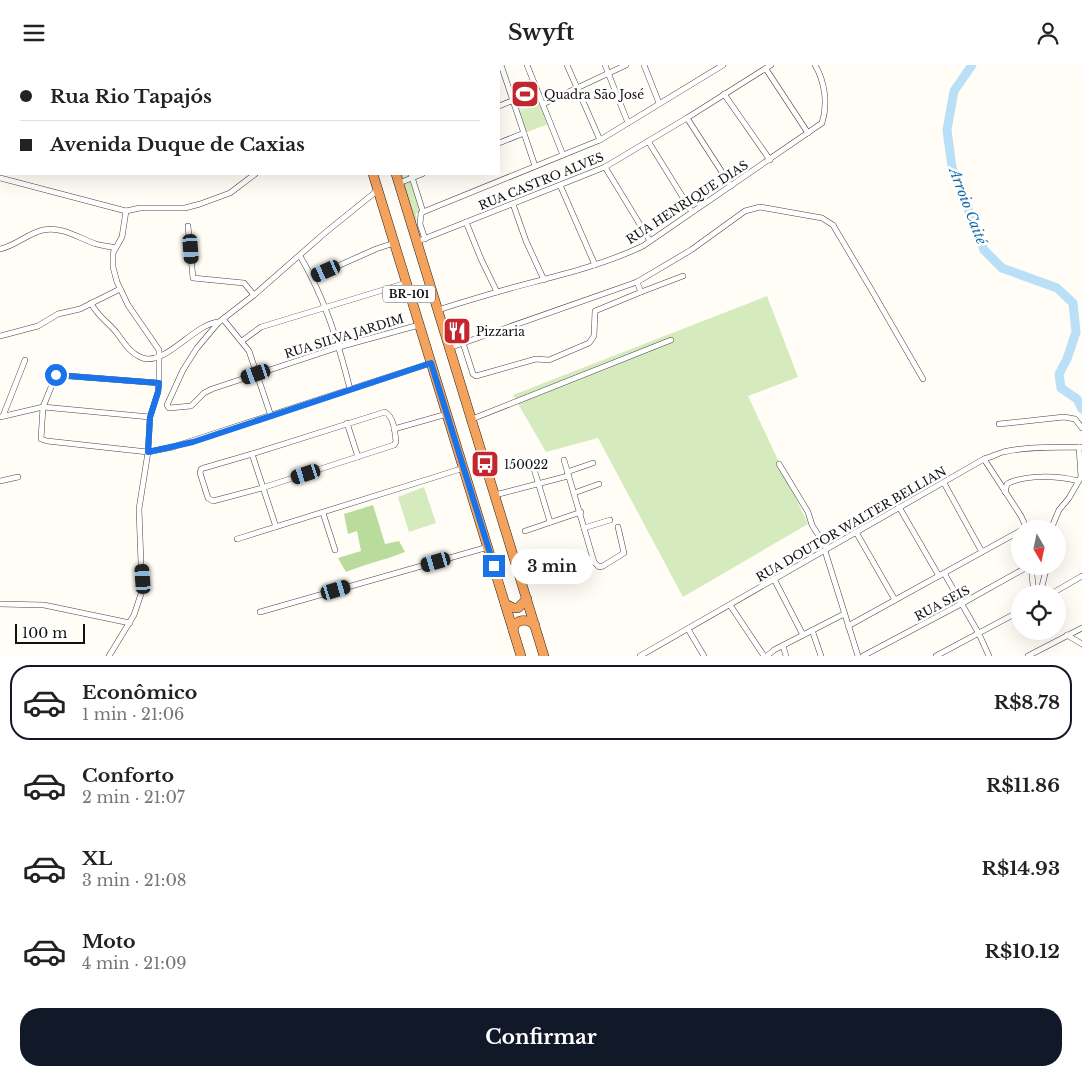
<!DOCTYPE html>
<html lang="pt">
<head>
<meta charset="utf-8">
<style>
  :root { --surface:#fff; --page:#f2f2f2; --text:#222; --muted:#767676; --line:#e0e0e0; --accent:#111827 }
  body { margin:0; font-family:"Libre Baskerville",serif; background:var(--page); color:var(--text); height:100vh; display:flex; flex-direction:column; font-size:19px; white-space:nowrap }
  * { box-sizing:border-box; margin:0 }
  p { font-size:16px; color:var(--muted) }
  .icon { flex:none; width:28px; height:28px; fill:none; stroke:currentColor; stroke-width:2; stroke-linecap:round; stroke-linejoin:round }
  .map { position:relative; height:591px; overflow:hidden }
  .details { display:flex; flex-direction:column; background:var(--surface); flex:1 }
  .details>* { flex:none }
  .top-card { position:absolute; left:0px; top:0px; width:500px; height:110px; box-shadow:0 5px 20px #0002; display:grid; align-content:center; height:110px; padding:0 20px; background:var(--surface) }
  .needle { width:32px; rotate:171deg }
  .controls { position:absolute; left:1011px; top:455px; display:grid; gap:10px }
  .controls a { display:grid; place-items:center; width:55px; height:55px; border-radius:50%; background:var(--surface); box-shadow:0 5px 20px #0002; font-size:25px }
  .scale { position:absolute; left:15px; bottom:12px; width:70px; box-sizing:border-box; padding-left:5px; border:2px solid #111; border-top:0; font-size:14px; line-height:18px; white-space:nowrap; color:#111; -webkit-text-stroke:4px #fff; paint-order:stroke }
  .end { position:absolute; width:22px; height:22px; margin:-11px; border:6px solid #1a73e8; background:#fff; box-shadow:0 0 0 2px #fff }
  .from { border-radius:50% }
  .bubble { position:absolute; height:35px; border-radius:18px; background:var(--surface); box-shadow:0 5px 20px #0002; font-size:16px; font-weight:700; line-height:35px; text-align:center }
  .car { position:absolute; width:15px; height:30px; margin:-15px -8px; border-radius:6px; box-shadow:0 0 4px 1px #0007; background:linear-gradient(#222 24%,#8ab4d8 0 40%,#222 0 76%,#8ab4d8 0 86%,#222 0) }
  .top-card b { display:flex; align-items:center; gap:18px; height:48px; font-size:19px }
  .top-card b+b { border-top:1px solid var(--line) }
  .top-card i { width:12px; height:12px; background:var(--text) }
  ul { padding:9px 0 0; list-style:none }
  li { display:flex; align-items:center; gap:15px; height:75px; margin:0 10px 8px; padding:0 10px; border:2px solid transparent; border-radius:20px }
  li div { flex:1 }
  li b { display:block; font-size:19px }
  li em { font-style:normal; font-weight:700 }
  li.selected { border-color:var(--accent) }
  li>.icon { width:45px; height:45px; stroke-width:1.5 }
  .action { display:flex; gap:10px; margin-top:auto; padding:10px 20px }
  .action a { flex:1; height:58px; border-radius:20px; background:var(--accent); color:#fff; font-size:20px; font-weight:700; line-height:58px; text-align:center }
  header { display:flex; justify-content:space-between; align-items:center; height:65px; padding:0 20px; background:var(--surface); font-size:22px; font-weight:700 }
  .map>svg:first-child { display:block }
  .green { fill:#d5ebbd }
  .forest { fill:#b9dc9c }
  .pitch { fill:#e6f2cf }
  .lines { fill:none; stroke-linecap:round; stroke-linejoin:round }
  .river { stroke:#b9e0f7; stroke-width:9 }
  .street-casing { stroke:#444; stroke-width:6 }
  .highway-casing { stroke:#222; stroke-width:10 }
  .street { stroke:#fff; stroke-width:5 }
  .highway { stroke:#f5a25d; stroke-width:9 }
  .route { stroke:#1a73e8; stroke-width:6 }
  .labels { text-anchor:middle; dominant-baseline:central; stroke-width:5; stroke-linejoin:round; paint-order:stroke }
  .shield { fill:#fff; stroke:#585858; stroke-width:1 }
  .shield-label { font-size:11px; font-weight:bold; fill:#111 }
  .poi-label { font-size:12px; fill:#111; stroke:#fff; text-anchor:start }
  .street-label { font-size:12px; fill:#111; stroke:#fff }
  .water-label { font-size:14px; font-style:italic; fill:#1768a6; stroke:#fff }
</style>
</head>
<body>
<header><svg class="icon" aria-label="menu" viewBox="0 0 24 24"><path d="M4 6h16M4 12h16M4 18h16"/></svg>Swyft<svg class="icon" aria-label="person" viewBox="0 0 24 24"><circle cx="12" cy="8" r="4"/><path d="M4 21q1-7 8-7t8 7"/></svg></header>
<div class="map">
<svg width="1082" height="591" viewBox="0 0 1082 591">
  <rect width="100%" height="100%" fill="#fffdf5"/>
  <g class="green">
    <path d="M540,34l11,24 -29,11 -6,-25z"/>
    <path d="M400,109h9l11,37 -4,3 1,7 -2,1z"/>
    <path d="M767,231l31,81 -50,19 60,128 -125,73 -85,-159 -52,14 -33,-57z"/>
    <path d="M424,422l12,36 -27,9 -11,-35z"/>
  </g>
  <path class="forest" d="M373,440l12,39 14,-3 6,11c-20,8 -40,12 -59,20l-8,-14 23,-7 -4,-20 -9,3 -4,-20z"/>
  <path class="pitch" d="M529,14l11,25 -20,8 -9,-27z"/>
  <g class="lines">
    <path class="river" d="M972,0l-18,26 -7,39 5,37 32,83 18,18 55,20 16,15 3,29 -9,27 -8,15 2,14 16,11 5,10"/>
    <defs>
      <g id="street">
        <path d="M10,0l1,1"/>
        <path d="M46,0l1,1"/>
        <path d="M249,0l1,1"/>
        <path d="M501,0l34,101"/>
        <path d="M527,0l36,90"/>
        <path d="M567,0l33,75"/>
        <path d="M605,0l23,58"/>
        <path d="M644,0l15,38"/>
        <path d="M172,1l1,-1"/>
        <path d="M231,1l1,-1"/>
        <path d="M409,1l1,-1"/>
        <path d="M475,1l2,-1"/>
        <path d="M766,4l42,64"/>
        <path d="M724,29l46,66"/>
        <path d="M543,39l83,-39"/>
        <path d="M499,41l15,-6"/>
        <path d="M687,53l44,68"/>
        <path d="M648,76l44,71"/>
        <path d="M499,78l25,-10"/>
        <path d="M605,102l45,74"/>
        <path d="M411,109l12,38"/>
        <path d="M0,113l126,33 14,-3h45l15,-4 30,-11 25,-19"/>
        <path d="M399,118l23,-9"/>
        <path d="M560,120l35,80"/>
        <path d="M378,125l-52,42 -72,63 -35,27 -22,26 -14,22 -16,35 2,3 22,-2 13,-13 8,-4 127,-42 80,-22"/>
        <path d="M513,139l13,37 18,39"/>
        <path d="M423,147l177,-72 123,-75"/>
        <path d="M423,147l-2,1 -1,11 5,15"/>
        <path d="M466,157l15,37 16,33"/>
        <path d="M188,161l5,52 51,5 10,12"/>
        <path d="M416,177l189,-75 82,-49 84,-53"/>
        <path d="M0,184c16,-3 28,-16 43,-19 20,-4 35,8 53,14 6,2 13,2 19,4"/>
        <path d="M300,191c25,42 38,86 50,133"/>
        <path d="M313,212l63,-28 18,-6"/>
        <path d="M641,227l42,-16"/>
        <path d="M91,238c7,14 16,18 25,29 7,9 13,20 24,25 24,12 54,-34 79,-35"/>
        <path d="M438,245c24,-8 49,-15 73,-22 45,-12 90,-22 132,-42l179,-123c6,-19 3,-41 -7,-58"/>
        <path d="M223,254l26,32 22,65"/>
        <path d="M0,271l38,-10 20,-12 22,-5 40,-20"/>
        <path d="M242,276l19,-14 145,-44"/>
        <path d="M463,278l10,31 3,2 60,-17 13,1 40,-17 5,-7 1,-25 46,-19 -4,-10"/>
        <path d="M449,283l188,-66 54,-32 54,-39 15,-4 62,11 11,7 38,64 52,90"/>
        <path d="M159,318l-103,-8 -13,32 -2,32 6,2 101,11 25,-5 258,-84"/>
        <path d="M385,347c9,5 10,20 11,30l-2,3 -132,43 -49,13 -5,-3 -8,-25 1,-4 3,-1 48,-14z"/>
        <path d="M3,351l22,-56"/>
        <path d="M0,352l43,-10 107,10"/>
        <path d="M472,354l199,-79"/>
        <path d="M347,358l11,34"/>
        <path d="M999,359l65,-7 11,2 7,9"/>
        <path d="M394,364l53,-15"/>
        <path d="M252,389l24,73"/>
        <path d="M984,394l37,57 6,13"/>
        <path d="M564,395l30,102 5,5 4,-1 21,-13 -6,-26"/>
        <path d="M779,399l29,48 4,13 15,24"/>
        <path d="M534,404l16,53"/>
        <path d="M567,407l26,-9"/>
        <path d="M0,416l18,-4"/>
        <path d="M944,418l38,69"/>
        <path d="M1005,427l2,-8c18,-10 52,-8 71,-3"/>
        <path d="M574,428l25,-9"/>
        <path d="M495,430l73,-19"/>
        <path d="M899,442l40,69"/>
        <path d="M323,448l12,37"/>
        <path d="M584,463l26,-8"/>
        <path d="M1051,464l8,-19 10,-12 12,-21 -2,-30"/>
        <path d="M525,466l56,-19"/>
        <path d="M856,467l39,68"/>
        <path d="M237,474l227,-71"/>
        <path d="M825,486l33,105"/>
        <path d="M1031,501l3,28"/>
        <path d="M944,508l35,61 10,22"/>
        <path d="M774,514l29,56"/>
        <path d="M1036,529l6,-8 5,-20"/>
        <path d="M1051,529l31,-18"/>
        <path d="M0,539l44,1 86,18"/>
        <path d="M730,540l34,51"/>
        <path d="M260,547l228,-65"/>
        <path d="M848,561l172,-95"/>
        <path d="M688,564l16,27"/>
        <path d="M812,565l9,26"/>
        <path d="M1067,570l15,9"/>
        <path d="M783,581l3,10"/>
        <path d="M109,591l25,-41 8,-24 -3,-82 9,-57 2,-35 8,-25 1,-9v-33l-31,-45 -11,-23 -4,-15v-14l9,-16 4,-26"/>
        <path d="M640,591l344,-197c7,-2 13,-5 19,-7 26,-6 53,-4 79,-5"/>
        <path d="M767,591l7,-6 70,-36"/>
        <path d="M863,591l98,-52 68,-38"/>
        <path d="M936,591l84,-45"/>
        <path d="M1028,591l54,-28"/>
      </g>
      <g id="highway">
        <path d="M316,0l1,1"/>
        <path d="M341,0l1,1"/>
        <path d="M373,109l148,482"/>
        <path d="M396,109l148,482"/>
        <path d="M505,539l9,4h4l9,-9"/>
        <path d="M513,565l2,-6c7,-6 13,-4 20,1"/>
      </g>
    </defs>
    <use href="#street" class="street-casing"/>
    <use href="#highway" class="highway-casing"/>
    <use href="#street" class="street"/>
    <use href="#highway" class="highway"/>
  </g>
  <g class="lines">
    <path class="route" d="M56,310l103,8 -1,9 -8,25 -2,35 45,-10 238,-79 63,203"/>
  </g>
  <defs>
    <symbol id="stadium-square" viewBox="-11 -11 22 22"><rect x="-9" y="-9" width="18" height="18" rx="4" fill="#c4262e" stroke="#fff"/><path d="M0-5a6.5 5 0 1 0 0 10a6.5 5 0 1 0 0-10ZM-3.5-1.8h7v3.6h-7Z" fill="#fff"/></symbol>
    <symbol id="restaurant-square" viewBox="-11 -11 22 22"><rect x="-9" y="-9" width="18" height="18" rx="4" fill="#c4262e" stroke="#fff"/><path d="M-5-6h1v4h1v-4h1v4h1v-4h1v5L-1.5 .5V6h-2V.5L-5-1ZM5-6V6H3V1.5H1.5Q1.5-4 5-6Z" fill="#fff"/></symbol>
    <symbol id="bus-square" viewBox="-11 -11 22 22"><rect x="-9" y="-9" width="18" height="18" rx="4" fill="#c4262e" stroke="#fff"/><path d="M-5-6H5V4H4V6H2V4H-2V6H-4V4H-5ZM-3.5-4V0h7V-4ZM-3.5 1.2v1.5H-2V1.2ZM2 1.2v1.5H3.5V1.2Z" fill="#fff"/></symbol>
  </defs>
  <g fill-rule="evenodd">
    <use href="#stadium-square" x="509" y="13" width="32" height="32"/>
    <use href="#restaurant-square" x="441" y="250" width="32" height="32"/>
    <use href="#bus-square" x="469" y="383" width="32" height="32"/>
  </g>
  <g class="labels">
    <rect class="shield" x="383" y="220.5" width="52" height="17" rx="4"/>
    <g class="shield-label">
      <text x="409" y="229">BR-101</text>
    </g>
    <g class="poi-label">
      <text x="544" y="29">Quadra São José</text>
      <text x="476" y="266">Pizzaria</text>
      <text x="504" y="399">150022</text>
    </g>
    <g class="street-label">
      <text transform="translate(541 116) rotate(-22)">RUA CASTRO ALVES</text>
      <text transform="translate(687 137) rotate(-33)">RUA HENRIQUE DIAS</text>
      <text transform="translate(344 271) rotate(-17)">RUA SILVA JARDIM</text>
      <text transform="translate(851 459) rotate(-30)">RUA DOUTOR WALTER BELLIAN</text>
      <text transform="translate(942 538) rotate(-28)">RUA SEIS</text>
    </g>
    <g class="water-label">
      <text transform="translate(968 141) rotate(69)">Arroio Caité</text>
    </g>
  </g>
</svg>
<div class="controls">
<a><svg class="needle" viewBox="-14 -14 28 28"><path d="M0-13l5 13h-10z" fill="#e53935"/><path d="M0 13l5-13h-10z" fill="#767676"/></svg></a>
<a><svg class="icon" aria-label="locate" viewBox="0 0 24 24"><circle cx="12" cy="12" r="6"/><path d="M12 2v4M12 18v4M2 12h4M18 12h4"/></svg></a>
</div>
<div class="scale">100 m</div>
<i class="end from" style="left:56px;top:310px"></i>
<i class="end" style="left:494px;top:501px"></i>
<div class="bubble" style="left:511px;top:484px;width:82px">3 min</div>
<i class="car" style="left:191px;top:184px;rotate:176deg"></i>
<i class="car" style="left:326px;top:206px;rotate:246deg"></i>
<i class="car" style="left:256px;top:309px;rotate:251deg"></i>
<i class="car" style="left:306px;top:409px;rotate:252deg"></i>
<i class="car" style="left:436px;top:497px;rotate:254deg"></i>
<i class="car" style="left:143px;top:514px;rotate:356deg"></i>
<i class="car" style="left:336px;top:525px;rotate:73deg"></i>
<div class="top-card">
<b><i class="from"></i>Rua Rio Tapajós</b>
<b><i></i>Avenida Duque de Caxias</b>
</div>
</div>
<section class="details">
<ul>
<li class="selected"><svg class="icon" aria-label="car" viewBox="0 0 24 24"><path d="M5 17H2v-5l4-1 3-4h7l3 4 3 1v5h-3M9 17h6M6 11h13"/><circle cx="7" cy="17" r="2"/><circle cx="17" cy="17" r="2"/></svg><div><b>Econômico</b><p>1 min · 21:06</p></div><em>R$8.78</em></li>
<li><svg class="icon" aria-label="car" viewBox="0 0 24 24"><path d="M5 17H2v-5l4-1 3-4h7l3 4 3 1v5h-3M9 17h6M6 11h13"/><circle cx="7" cy="17" r="2"/><circle cx="17" cy="17" r="2"/></svg><div><b>Conforto</b><p>2 min · 21:07</p></div><em>R$11.86</em></li>
<li><svg class="icon" aria-label="car" viewBox="0 0 24 24"><path d="M5 17H2v-5l4-1 3-4h7l3 4 3 1v5h-3M9 17h6M6 11h13"/><circle cx="7" cy="17" r="2"/><circle cx="17" cy="17" r="2"/></svg><div><b>XL</b><p>3 min · 21:08</p></div><em>R$14.93</em></li>
<li><svg class="icon" aria-label="car" viewBox="0 0 24 24"><path d="M5 17H2v-5l4-1 3-4h7l3 4 3 1v5h-3M9 17h6M6 11h13"/><circle cx="7" cy="17" r="2"/><circle cx="17" cy="17" r="2"/></svg><div><b>Moto</b><p>4 min · 21:09</p></div><em>R$10.12</em></li>
</ul>
<div class="action"><a>Confirmar</a></div>
</section>
</body>
</html>
